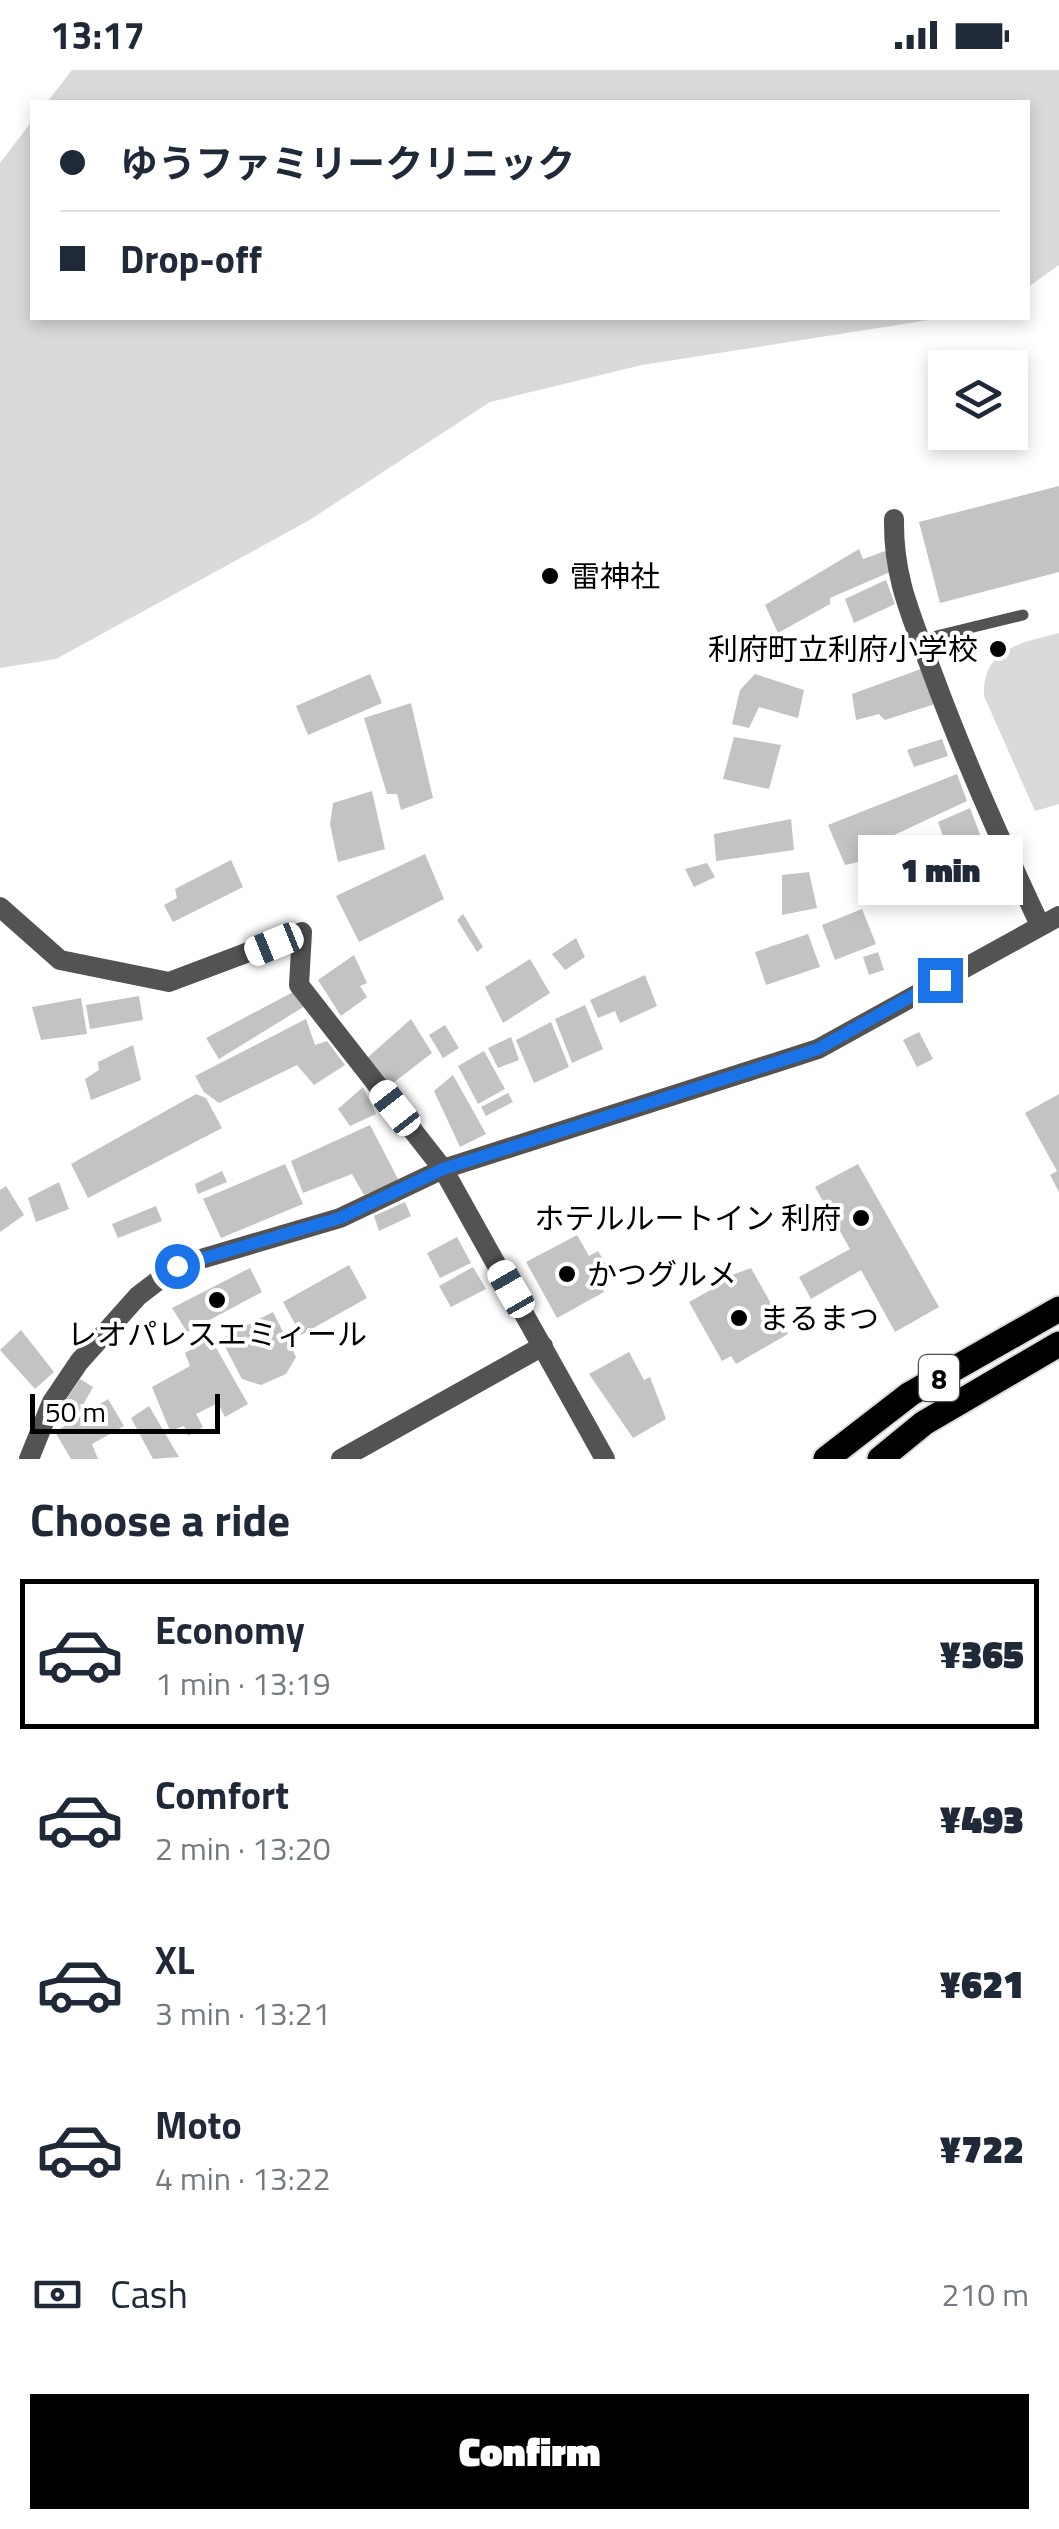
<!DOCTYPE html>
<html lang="en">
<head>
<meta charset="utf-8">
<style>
  :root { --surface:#fff; --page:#f2f2f3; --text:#1f2937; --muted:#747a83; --line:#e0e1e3; --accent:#000 }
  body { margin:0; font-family:"Titillium Web","Noto Sans JP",sans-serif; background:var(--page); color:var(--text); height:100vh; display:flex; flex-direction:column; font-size:38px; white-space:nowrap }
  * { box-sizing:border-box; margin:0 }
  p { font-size:32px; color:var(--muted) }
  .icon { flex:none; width:55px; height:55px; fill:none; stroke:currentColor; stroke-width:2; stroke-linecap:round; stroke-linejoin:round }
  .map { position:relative; height:1389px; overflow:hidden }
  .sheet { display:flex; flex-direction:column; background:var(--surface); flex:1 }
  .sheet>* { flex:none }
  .top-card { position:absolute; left:30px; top:30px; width:1000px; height:220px; border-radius:0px; box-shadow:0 5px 15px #0003; display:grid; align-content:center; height:220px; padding:0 30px; background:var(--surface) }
  .controls { position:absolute; left:928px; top:280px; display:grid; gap:20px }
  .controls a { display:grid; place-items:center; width:100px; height:100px; border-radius:0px; background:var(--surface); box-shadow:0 5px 15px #0003; font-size:50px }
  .scale { position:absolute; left:30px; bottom:25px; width:190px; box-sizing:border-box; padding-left:10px; border:5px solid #000; border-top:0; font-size:28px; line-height:35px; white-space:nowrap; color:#000; -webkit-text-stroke:8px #fff; paint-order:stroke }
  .end { position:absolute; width:45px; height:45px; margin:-22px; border:12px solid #1a73e8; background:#fff; box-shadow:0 0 0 5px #fff }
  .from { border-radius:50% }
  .bubble { position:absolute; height:70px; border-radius:0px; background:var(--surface); box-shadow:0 5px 15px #0003; font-size:32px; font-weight:800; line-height:70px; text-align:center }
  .car { position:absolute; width:30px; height:60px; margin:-30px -15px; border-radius:12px; box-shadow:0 0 8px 2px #0007; background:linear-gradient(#fff 24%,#345 0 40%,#fff 0 76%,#345 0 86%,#fff 0) }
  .top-card b { display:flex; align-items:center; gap:35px; height:95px; font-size:38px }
  .top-card b+b { border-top:2px solid var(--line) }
  .top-card i { width:25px; height:25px; background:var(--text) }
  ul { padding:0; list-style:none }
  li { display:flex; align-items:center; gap:30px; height:150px; margin:0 20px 15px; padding:0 10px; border:5px solid transparent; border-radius:0px }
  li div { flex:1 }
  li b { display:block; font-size:38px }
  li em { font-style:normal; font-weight:800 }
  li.selected { border-color:var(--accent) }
  li>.icon { width:90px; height:90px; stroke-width:1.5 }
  h2 { padding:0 30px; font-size:45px; line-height:120px }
  .pay { display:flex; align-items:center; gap:25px; height:110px; padding:0 30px; font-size:38px }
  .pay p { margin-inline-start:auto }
  .primary-button { display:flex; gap:20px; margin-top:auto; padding:20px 30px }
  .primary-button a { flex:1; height:115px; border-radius:0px; background:var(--accent); color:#fff; font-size:40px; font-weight:800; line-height:115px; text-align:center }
  .status { display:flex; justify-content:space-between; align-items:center; height:70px; padding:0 50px; background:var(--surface); direction:ltr }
  .status svg { height:28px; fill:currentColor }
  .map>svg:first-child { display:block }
  .green { fill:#dadada }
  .building { fill:#c3c3c3 }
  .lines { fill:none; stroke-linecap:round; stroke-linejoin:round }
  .primary-casing { stroke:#dbdbdb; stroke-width:29 }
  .service { stroke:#535353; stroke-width:11 }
  .minor { stroke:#535353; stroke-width:20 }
  .tertiary { stroke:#535353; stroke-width:20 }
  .primary { stroke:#000; stroke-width:25 }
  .route { stroke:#1a73e8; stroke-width:12 }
  .poi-dot { fill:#000; stroke:#fff; stroke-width:4 }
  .labels { text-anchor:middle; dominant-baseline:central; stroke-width:8; stroke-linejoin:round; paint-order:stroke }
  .shield { fill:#fff; stroke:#4c4c4c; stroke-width:2.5 }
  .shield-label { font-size:28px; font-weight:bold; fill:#000 }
  .poi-label { font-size:30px; fill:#000; stroke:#fff; text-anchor:start }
</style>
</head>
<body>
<div class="status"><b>13:17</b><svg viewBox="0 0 49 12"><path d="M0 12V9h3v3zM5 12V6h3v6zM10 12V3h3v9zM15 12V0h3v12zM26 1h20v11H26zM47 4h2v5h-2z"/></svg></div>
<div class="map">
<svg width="1059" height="1389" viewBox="0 0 1059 1389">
  <rect width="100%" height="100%" fill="#fff"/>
  <g class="green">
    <path d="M72,0h987v195l-31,22v-185h-981z"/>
    <path d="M32,51v197h910l-300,47 -152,37 -182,119 -252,138 -56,9v-505z"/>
    <path d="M1059,563v171l-24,7 -51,-115c-2,-48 37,-53 75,-63z"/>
  </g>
  <g class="building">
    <path d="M1059,416v86l-119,31 -21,-81z"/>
    <path d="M859,479l4,10 25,-9 2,22 -60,26v6l-52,29 -13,-28z"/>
    <path d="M886,510l9,24 -41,19 -9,-24z"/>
    <path d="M921,599l14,35 -50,16 -6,-6 -23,6 -4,-26z"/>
    <path d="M370,604l12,29 -74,32 -12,-29z"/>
    <path d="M755,604l49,16 -6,28 -39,-11 -10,21 -17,-4 8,-34z"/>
    <path d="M411,633l22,95 -32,12 -4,-16h-10l-23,-76z"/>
    <path d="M734,667l47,8 -12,44 -46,-10z"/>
    <path d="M942,669l6,17 -34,11 -7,-17z"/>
    <path d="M957,704l10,27 -92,43 2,14 -32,7 -17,-40z"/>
    <path d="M372,721l13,58 -47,13 -8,-38 3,-21z"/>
    <path d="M970,738l14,37 -34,11 -12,-34z"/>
    <path d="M791,749l3,31 -78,11 -2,-27z"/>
    <path d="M988,779l11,29 -24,10 -10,-30z"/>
    <path d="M425,784l19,45 -85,43 -23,-46z"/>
    <path d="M231,790l12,27 -70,35 -9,-17 13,-7 -2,-9z"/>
    <path d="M707,793l8,14 -21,10 -9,-18z"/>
    <path d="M809,802l8,36 -35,7v-40z"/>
    <path d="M862,839l14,35 -41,16 -13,-35z"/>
    <path d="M463,844l20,33 -6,5 -20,-32z"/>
    <path d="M808,864l12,33 -54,18 -11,-33z"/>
    <path d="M576,868l9,19 -20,13 -13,-16z"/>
    <path d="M878,882l6,18 -15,5 -6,-18z"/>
    <path d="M354,885l13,28 -7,3 7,11 -26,19 -23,-36z"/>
    <path d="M530,889l20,34 -47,30 -18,-36z"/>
    <path d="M645,905l12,31 -37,17 -5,-12 -17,7 -8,-18z"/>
    <path d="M295,921l10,15 -86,53 -13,-21z"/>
    <path d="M139,926l4,24 -53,9 -4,-24z"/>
    <path d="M81,928l6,36 -46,6 -9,-33z"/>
    <path d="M585,935l18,44 -31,14 -17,-44z"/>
    <path d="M306,949l9,26 12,-4 18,24 -31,20 -17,-20 -78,38 -15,-11 -9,-16z"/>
    <path d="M411,949l21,34 -44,34 -21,-29z"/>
    <path d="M551,952l18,45 -35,16 -18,-43z"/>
    <path d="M445,955l14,23 -16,10 -14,-23z"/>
    <path d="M919,962l14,27 -16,8 -14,-27z"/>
    <path d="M511,967l8,23 -21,8 -10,-20z"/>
    <path d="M133,975l8,35 -50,20 -6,-21 14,-9 -1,-8z"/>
    <path d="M484,981l21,38 -27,15 -20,-38z"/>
    <path d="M453,1005l33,59 -26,13 -26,-56z"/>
    <path d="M363,1017l13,27 -26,12 -12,-17z"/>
    <path d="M508,1023l5,9 -27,14 -5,-9z"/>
    <path d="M196,1024l10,4 16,30 -134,70 -17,-34z"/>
    <path d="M1059,1024v98l-9,-17 7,-4 -32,-58z"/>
    <path d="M370,1055l29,56 -35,14 -12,-21 -49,19 -12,-32z"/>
    <path d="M285,1094l18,40 -82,34 -18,-39z"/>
    <path d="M858,1094l81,143 -44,25 -34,-62 -50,29 -12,-22 51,-28 -35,-62z"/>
    <path d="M222,1101l5,11 -29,12 -3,-10z"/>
    <path d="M59,1112l10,27 -33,13 -8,-24z"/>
    <path d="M6,1116l18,29 -24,17v-42z"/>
    <path d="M405,1132l6,14 -32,15 -5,-15z"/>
    <path d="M156,1136l6,15 -44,17 -6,-14z"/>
    <path d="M577,1165l12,21 9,-5 11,19 -13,7 8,15 -47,26 -31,-56z"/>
    <path d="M457,1167l14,26 -31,15 -13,-25z"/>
    <path d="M349,1195l18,33 -66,37 -18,-33z"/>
    <path d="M473,1197l13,22 -35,18 -12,-21z"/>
    <path d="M250,1198l12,24 -75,40 -15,-24z"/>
    <path d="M751,1198l37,66 -52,30 -5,-8 -9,5 -33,-59 34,-19 -2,-4z"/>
    <path d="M273,1242l23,45 -10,17 -25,11 -19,-6 -21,-40z"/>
    <path d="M21,1260l33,42 -19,17 -35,-39z"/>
    <path d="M210,1267l38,67 -23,13 -7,-14 -22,11 7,13 -15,9 -4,-10 -14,5 -18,-44 38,-21 -5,-13z"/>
    <path d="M629,1282l15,28 6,-3 16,42 -33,19 -44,-64z"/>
    <path d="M80,1309l13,8 -14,25 -15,-9z"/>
    <path d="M108,1329l16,27 -32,18 6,15h-27l-16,-27z"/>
    <path d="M149,1336l30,51 -26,2 -22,-41z"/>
  </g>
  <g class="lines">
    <defs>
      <g id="primary">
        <path d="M826,1389l84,-65 149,-85"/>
        <path d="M880,1389l44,-36 135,-79"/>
      </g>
    </defs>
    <use href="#primary" class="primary-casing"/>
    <path class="service" d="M920,570l103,-25"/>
    <g class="minor">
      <path d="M894,449c-1,60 18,98 38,153 32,87 69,170 108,253"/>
      <path d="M0,837l60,53 109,22 133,-50 -3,53 144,184"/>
      <path d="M29,1389l23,-57 27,-40 59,-66 39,-30 163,-48 103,-49 375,-120 241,-133"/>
    </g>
    <g class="tertiary">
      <path d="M443,1099l162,290"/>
      <path d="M341,1389l202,-113"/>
    </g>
    <use href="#primary" class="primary"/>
  </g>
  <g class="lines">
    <path class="route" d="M177,1196l163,-48 103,-49 375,-120 122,-69"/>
  </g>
  <g class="poi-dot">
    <circle cx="550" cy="506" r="10"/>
    <circle cx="998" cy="579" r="10"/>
    <circle cx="861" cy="1148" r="10"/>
    <circle cx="567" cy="1204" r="10"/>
    <circle cx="217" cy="1230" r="10"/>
    <circle cx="739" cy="1248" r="10"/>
  </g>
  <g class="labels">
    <rect class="shield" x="919" y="1285" width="40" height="46" rx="8"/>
    <g class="shield-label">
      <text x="939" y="1308">8</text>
    </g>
    <g class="poi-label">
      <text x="570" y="506">雷神社</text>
      <text x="978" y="579" text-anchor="end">利府町立利府小学校</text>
      <text x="841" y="1148" text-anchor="end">ホテルルートイン 利府</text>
      <text x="587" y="1204">かつグルメ</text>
      <text x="759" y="1248">まるまつ</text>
      <text x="217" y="1264" text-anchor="middle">レオパレスエミィール</text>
    </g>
  </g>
</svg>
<div class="controls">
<a><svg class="icon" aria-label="layers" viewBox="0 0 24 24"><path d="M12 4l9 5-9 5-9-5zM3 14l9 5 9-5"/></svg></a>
</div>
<div class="scale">50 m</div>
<i class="end from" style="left:177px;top:1196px"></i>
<i class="end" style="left:940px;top:910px"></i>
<div class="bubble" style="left:858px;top:765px;width:165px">1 min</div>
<i class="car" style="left:274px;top:874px;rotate:248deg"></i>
<i class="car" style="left:395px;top:1038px;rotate:322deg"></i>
<i class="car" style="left:511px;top:1219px;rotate:330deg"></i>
<div class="top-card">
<b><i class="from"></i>ゆうファミリークリニック</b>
<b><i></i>Drop-off</b>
</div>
</div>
<section class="sheet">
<h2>Choose a ride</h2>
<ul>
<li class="selected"><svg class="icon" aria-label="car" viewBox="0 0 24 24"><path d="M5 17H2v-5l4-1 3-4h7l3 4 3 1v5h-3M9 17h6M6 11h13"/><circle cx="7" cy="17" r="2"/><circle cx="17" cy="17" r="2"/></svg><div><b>Economy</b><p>1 min · 13:19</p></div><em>¥365</em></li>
<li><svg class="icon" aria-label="car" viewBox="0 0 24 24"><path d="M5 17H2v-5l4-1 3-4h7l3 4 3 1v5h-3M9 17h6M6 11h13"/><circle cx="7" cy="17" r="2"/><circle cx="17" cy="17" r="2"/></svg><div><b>Comfort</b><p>2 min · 13:20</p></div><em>¥493</em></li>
<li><svg class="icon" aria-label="car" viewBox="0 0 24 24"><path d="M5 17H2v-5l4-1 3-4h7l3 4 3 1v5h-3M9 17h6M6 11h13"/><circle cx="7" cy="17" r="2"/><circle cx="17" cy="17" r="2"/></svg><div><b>XL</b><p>3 min · 13:21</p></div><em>¥621</em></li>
<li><svg class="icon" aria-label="car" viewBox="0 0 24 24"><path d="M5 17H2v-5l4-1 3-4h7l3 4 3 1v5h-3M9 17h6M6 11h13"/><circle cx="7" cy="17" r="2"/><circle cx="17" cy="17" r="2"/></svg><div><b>Moto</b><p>4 min · 13:22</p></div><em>¥722</em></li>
</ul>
<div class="pay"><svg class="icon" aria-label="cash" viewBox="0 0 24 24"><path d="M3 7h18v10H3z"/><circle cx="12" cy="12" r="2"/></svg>Cash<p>210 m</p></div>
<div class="primary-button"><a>Confirm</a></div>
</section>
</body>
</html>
